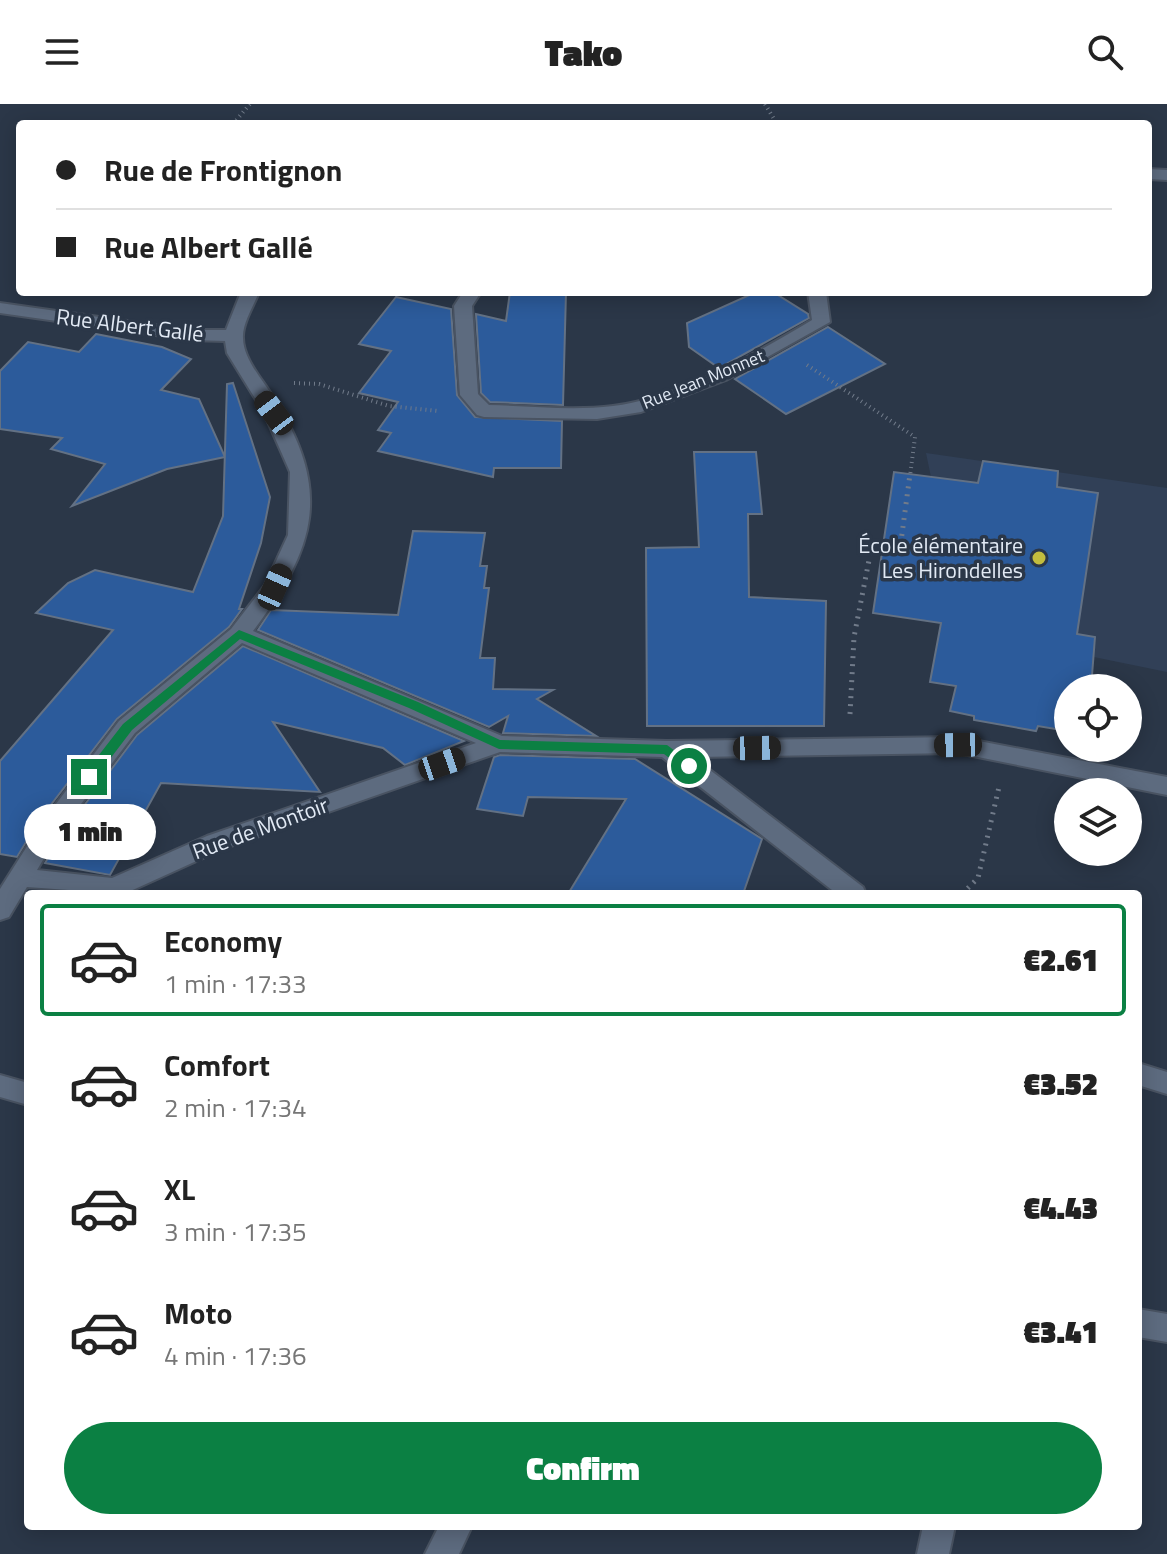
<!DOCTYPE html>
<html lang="en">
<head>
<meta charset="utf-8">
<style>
  :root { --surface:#fff; --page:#f2f2f2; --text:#222; --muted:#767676; --line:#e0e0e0; --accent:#0b8043 }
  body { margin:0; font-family:"Titillium Web",sans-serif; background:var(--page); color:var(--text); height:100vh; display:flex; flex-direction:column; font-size:30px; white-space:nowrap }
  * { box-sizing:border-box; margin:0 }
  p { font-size:26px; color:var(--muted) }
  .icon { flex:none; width:44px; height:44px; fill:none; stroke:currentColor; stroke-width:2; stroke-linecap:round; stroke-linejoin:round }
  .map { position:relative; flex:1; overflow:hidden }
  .sheet { position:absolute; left:24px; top:786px; width:1118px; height:640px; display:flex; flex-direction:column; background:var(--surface); border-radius:8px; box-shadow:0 4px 20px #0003 }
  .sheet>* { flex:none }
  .top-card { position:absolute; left:16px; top:16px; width:1136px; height:176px; border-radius:8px; box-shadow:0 4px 20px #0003; display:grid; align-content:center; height:176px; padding:0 40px; background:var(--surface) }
  .fabs { position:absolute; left:1054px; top:570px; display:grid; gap:16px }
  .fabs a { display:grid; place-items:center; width:88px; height:88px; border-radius:50%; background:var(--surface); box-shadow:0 4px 20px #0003; font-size:40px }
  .end { position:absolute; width:36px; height:36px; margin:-18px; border:10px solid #0b8043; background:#fff; box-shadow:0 0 0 4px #fff }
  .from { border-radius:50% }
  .bubble { position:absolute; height:56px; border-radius:28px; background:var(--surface); box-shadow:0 4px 20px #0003; font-size:26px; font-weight:800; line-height:56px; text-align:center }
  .car { position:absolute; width:24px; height:48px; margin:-24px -12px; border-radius:10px; box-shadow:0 0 6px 2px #0007; background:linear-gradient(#222 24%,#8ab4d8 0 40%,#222 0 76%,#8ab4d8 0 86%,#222 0) }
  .top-card b { display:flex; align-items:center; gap:28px; height:76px; font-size:30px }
  .top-card b+b { border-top:2px solid var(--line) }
  .top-card i { width:20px; height:20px; background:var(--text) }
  ul { padding:14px 0 0; list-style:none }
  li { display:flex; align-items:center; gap:24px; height:112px; margin:0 16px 12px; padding:0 24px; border:4px solid transparent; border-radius:8px }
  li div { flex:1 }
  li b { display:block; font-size:30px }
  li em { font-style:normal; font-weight:800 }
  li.active { border-color:var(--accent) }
  li>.icon { width:72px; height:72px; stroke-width:1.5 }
  .primary-button { display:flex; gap:16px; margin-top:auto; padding:16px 40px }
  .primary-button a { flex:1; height:92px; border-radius:48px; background:var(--accent); color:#fff; font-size:32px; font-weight:800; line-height:92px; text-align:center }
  header { display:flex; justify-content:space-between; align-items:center; height:104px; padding:0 40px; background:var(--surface); font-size:36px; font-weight:800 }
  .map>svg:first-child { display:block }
  .built { fill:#314057 }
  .building { fill:#2c5b9b; stroke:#637184; stroke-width:2 }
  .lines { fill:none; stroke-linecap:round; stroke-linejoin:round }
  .lane-casing { stroke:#495362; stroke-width:4 }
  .street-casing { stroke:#495362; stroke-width:4 }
  .secondary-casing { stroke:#495362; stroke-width:4 }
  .path-far1 { stroke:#717b8a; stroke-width:4; stroke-dasharray:1 4; stroke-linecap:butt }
  .path { stroke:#717b8a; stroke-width:5; stroke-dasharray:2 6; stroke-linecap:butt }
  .lane { fill:#5d6b7f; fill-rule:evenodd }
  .street { fill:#5d6b7f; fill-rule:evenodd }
  .secondary { fill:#5d6b7f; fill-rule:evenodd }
  .route { fill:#0b8043 }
  .poi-dot { fill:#c3bd3e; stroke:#2b3748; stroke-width:3 }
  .labels { text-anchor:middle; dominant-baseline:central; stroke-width:7; stroke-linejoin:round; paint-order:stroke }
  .far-street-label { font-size:18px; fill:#e2eaf5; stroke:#2b3748 }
  .street-label { font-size:22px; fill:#e2eaf5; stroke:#2b3748 }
  .poi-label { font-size:22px; fill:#e2eaf5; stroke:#2b3748; text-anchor:end }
</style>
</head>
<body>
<header><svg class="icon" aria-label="menu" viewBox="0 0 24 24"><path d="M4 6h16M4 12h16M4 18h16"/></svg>Tako<svg class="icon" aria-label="search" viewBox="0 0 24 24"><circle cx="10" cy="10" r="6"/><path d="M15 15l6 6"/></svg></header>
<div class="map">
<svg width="1167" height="1450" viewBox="0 0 1167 1450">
  <rect width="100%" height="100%" fill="#2b3748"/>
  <path class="built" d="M926,349l241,35v184l-73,-15 2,-20 -18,-3v-8l-135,-12 -2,9 -68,-10 8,-50 50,-86z"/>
  <g class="building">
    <path d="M510,188h56l-3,113 -73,-3 -9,-9 -5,-79 30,7z"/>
    <path d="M756,188h17l35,22 1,4 -90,50 -30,-21 -2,-24z"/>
    <path d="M396,193l55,12 6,86 18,22 87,4 -1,47h-67l-1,9 -115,-26 13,-18 -13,-3 20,-28 -39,-9 32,-42 -32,-7z"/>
    <path d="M828,223l57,37 -99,50 -51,-35z"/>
    <path d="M96,230l66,13 29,12 -30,31 38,9 26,58 -58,12 -95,37 33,-42 -54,-15 11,-11 -62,-9v-58l28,-29 51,10z"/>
    <path d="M233,279l37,114 -9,46 -22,66h3l-13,18 -112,92 -77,100 -23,38 -17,-3v-93l113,-131 -77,-17 32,-30 27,-13 98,22 30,-76 4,-132z"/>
    <path d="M694,348h62l6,62h-14l1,83 77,4 -2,125h-177l-1,-178 53,-1z"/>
    <path d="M983,357l75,10 -1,16 41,6 -21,141 18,3 -4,51h-23l-6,42 -24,-4 -2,5 -62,-11v-4l-24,-5 6,-25 -26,-4 11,-59 -68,-10 21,-141 84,11z"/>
    <path d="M413,427l72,2 -5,33h7l-3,22h5l-9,70h15l-2,31 60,1 -16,9 59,37 -93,-3 5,-17 -19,11 -231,-97 13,-20 127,5z"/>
    <path d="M243,542l221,95 -59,24 -22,-17 -110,-26 47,70 -159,-9 -51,92 -65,-12 17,-28 75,-100z"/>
    <path d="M500,651l135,4 127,80 -19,55h-175l58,-95 -98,-2 -5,19 -46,-7 17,-52z"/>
  </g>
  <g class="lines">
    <defs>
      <path id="lane" d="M923,1422h32l-6,28h-32z"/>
      <g id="street">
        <path d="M1148,65l19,1v10l-19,-1z"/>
        <path d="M241,188h18c-5,13 -17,32 -16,46 0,21 20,42 30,59 60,93 43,151 -20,234l249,105 165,5 291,-4 209,40v18l-209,-42 -265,4 170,130 3,7h-29l-175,-137 -162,-5 -275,96 -101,46 -97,-7 -18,30 -9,3v-31l43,-68 76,-100 112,-92 34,-44 23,-50 2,-63 -26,-59 -37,-60 -2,-12 -34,-1 -191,-27v-10l191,27h35zM242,539l234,100 -269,93 -95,42 -75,-8 22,-37 76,-100z"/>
        <path d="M463,188h18l-9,14 6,88 11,11c41,1 83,6 124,1 69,-9 140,-51 199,-86l-4,-28h18l4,30 -104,58 -85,32 -44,7 -113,-2 -7,-2 -17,-20 -6,-89z"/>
        <path d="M1138,959l29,9v22l-29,-9z"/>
        <path d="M439,1422h33l-13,28h-34z"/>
      </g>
      <g id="secondary">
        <path d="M0,971l28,8v22l-28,-8z"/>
        <path d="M1138,1205l29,5v28l-29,-5z"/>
      </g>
    </defs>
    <use href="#lane" class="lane-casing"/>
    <use href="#street" class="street-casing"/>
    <use href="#secondary" class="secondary-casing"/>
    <g class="path-far1">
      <path d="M765,0l12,20"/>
      <path d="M233,20l17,-20"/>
      <path d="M807,261l108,72 -5,39"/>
      <path d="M294,279l25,1 70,22 50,5"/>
    </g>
    <g class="path">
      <path d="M850,610l4,-77 17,-87 29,-1 10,-75"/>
      <path d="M962,790l16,-16 21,-91"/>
    </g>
    <use href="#lane" class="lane"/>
    <use href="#street" class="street"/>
    <use href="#secondary" class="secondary"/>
  </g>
  <path class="route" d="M239,526l179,72 82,38 167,5 28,21 -11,3 -20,-15 -165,-5 -90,-41 -169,-69 -108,91 -38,50h-9v-7l38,-49z"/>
  <circle class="poi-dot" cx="1039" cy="454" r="8"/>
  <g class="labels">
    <g class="far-street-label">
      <text transform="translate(703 275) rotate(-22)">Rue Jean Monnet</text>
    </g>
    <g class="street-label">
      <text transform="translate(130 221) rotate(7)">Rue Albert Gallé</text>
      <text transform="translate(260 724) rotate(-20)">Rue de Montoir</text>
    </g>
    <g class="poi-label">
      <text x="1023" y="441">École élémentaire<tspan x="1023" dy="25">Les Hirondelles</tspan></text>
    </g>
  </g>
</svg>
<div class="fabs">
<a><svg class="icon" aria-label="locate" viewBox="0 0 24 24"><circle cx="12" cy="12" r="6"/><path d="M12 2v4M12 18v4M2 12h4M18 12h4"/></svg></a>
<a><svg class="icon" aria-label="layers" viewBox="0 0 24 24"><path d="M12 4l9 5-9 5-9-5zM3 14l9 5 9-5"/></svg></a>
</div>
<i class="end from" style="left:689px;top:662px"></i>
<i class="end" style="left:89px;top:673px"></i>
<div class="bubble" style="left:24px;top:700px;width:132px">1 min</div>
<i class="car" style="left:274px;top:309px;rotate:323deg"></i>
<i class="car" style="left:275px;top:483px;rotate:24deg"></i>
<i class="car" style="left:958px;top:641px;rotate:269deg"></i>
<i class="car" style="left:757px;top:644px;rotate:89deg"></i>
<i class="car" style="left:442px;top:660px;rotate:71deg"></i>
<div class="top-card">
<b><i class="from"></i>Rue de Frontignon</b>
<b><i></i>Rue Albert Gallé</b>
</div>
<section class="sheet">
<ul>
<li class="active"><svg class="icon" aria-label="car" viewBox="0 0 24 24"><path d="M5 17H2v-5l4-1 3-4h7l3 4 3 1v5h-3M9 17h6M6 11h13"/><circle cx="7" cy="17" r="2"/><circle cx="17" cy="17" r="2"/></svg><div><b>Economy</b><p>1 min · 17:33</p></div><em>€2.61</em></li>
<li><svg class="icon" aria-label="car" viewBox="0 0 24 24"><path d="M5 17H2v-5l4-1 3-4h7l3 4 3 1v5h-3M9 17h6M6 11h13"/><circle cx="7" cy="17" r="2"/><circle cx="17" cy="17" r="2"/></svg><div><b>Comfort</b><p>2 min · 17:34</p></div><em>€3.52</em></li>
<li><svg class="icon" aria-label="car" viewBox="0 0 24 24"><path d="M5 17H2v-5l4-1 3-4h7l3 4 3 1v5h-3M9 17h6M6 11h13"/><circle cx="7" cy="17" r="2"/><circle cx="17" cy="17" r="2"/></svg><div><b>XL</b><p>3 min · 17:35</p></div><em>€4.43</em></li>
<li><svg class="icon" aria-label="car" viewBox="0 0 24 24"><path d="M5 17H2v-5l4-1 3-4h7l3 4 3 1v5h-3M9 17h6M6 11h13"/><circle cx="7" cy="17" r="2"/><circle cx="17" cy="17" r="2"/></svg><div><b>Moto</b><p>4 min · 17:36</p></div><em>€3.41</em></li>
</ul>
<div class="primary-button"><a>Confirm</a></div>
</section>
</div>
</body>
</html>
